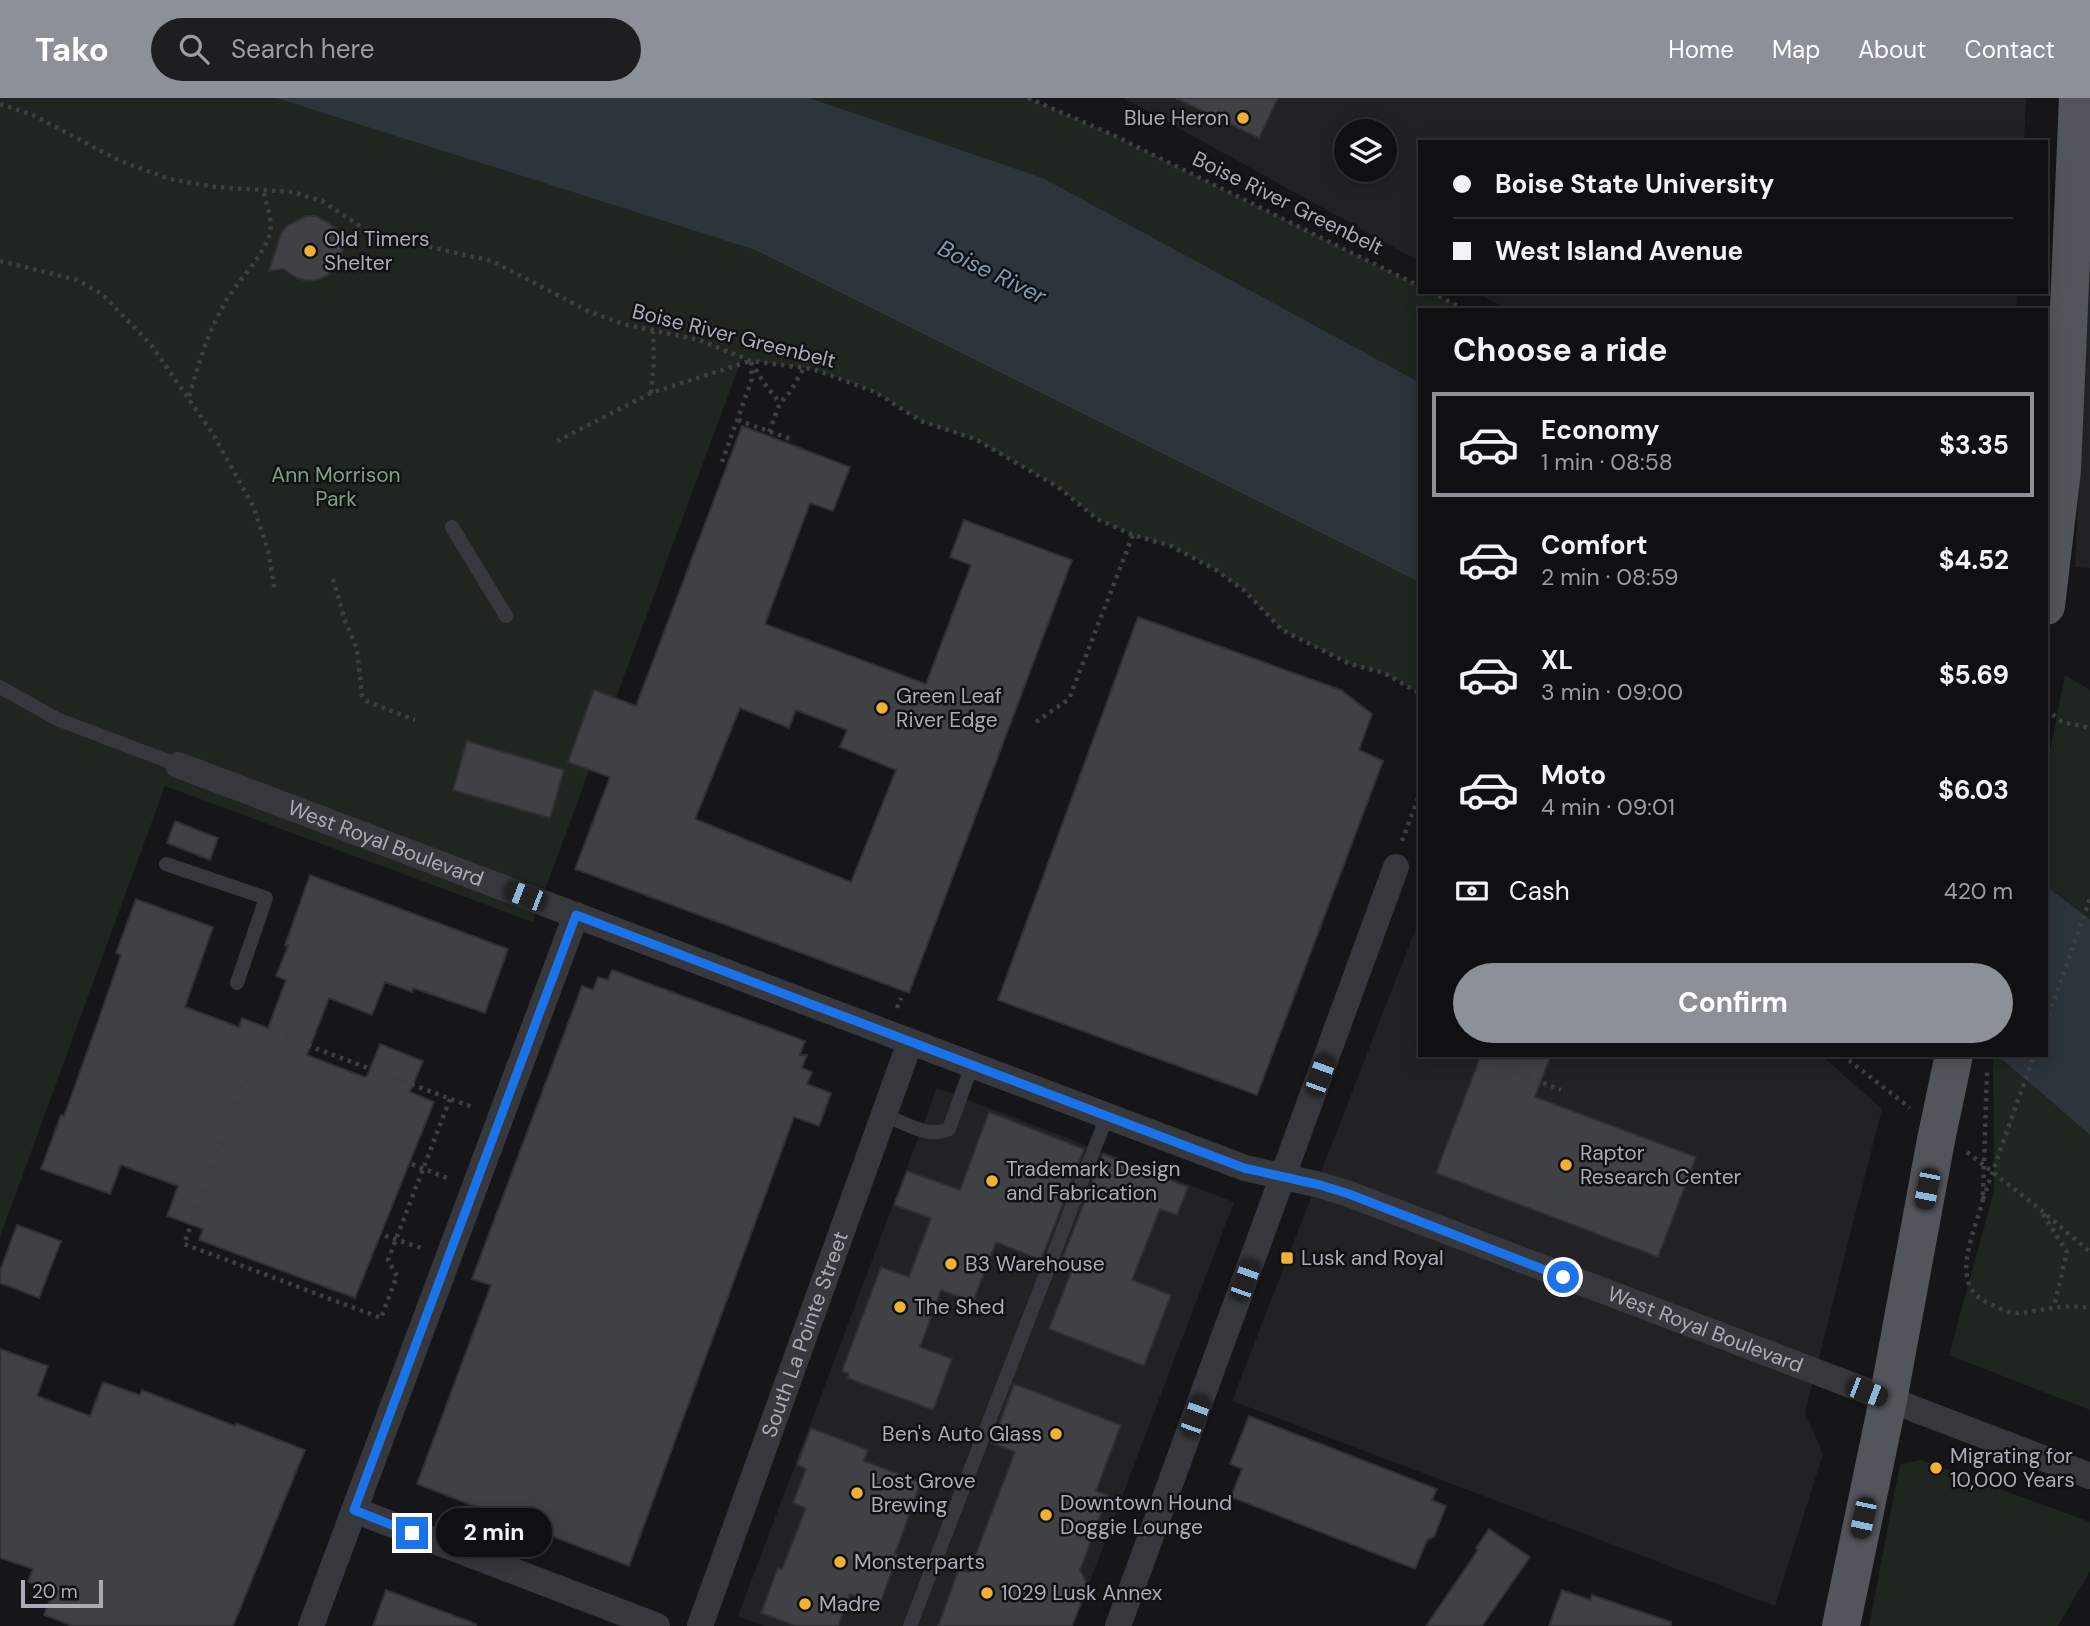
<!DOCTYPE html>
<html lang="en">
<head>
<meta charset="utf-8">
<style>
  :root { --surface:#101012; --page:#1e1e20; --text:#f1f3f6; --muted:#9c9d9f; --line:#303032; --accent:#8c9099 }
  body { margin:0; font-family:"DM Sans",sans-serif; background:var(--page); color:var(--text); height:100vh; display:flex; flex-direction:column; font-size:26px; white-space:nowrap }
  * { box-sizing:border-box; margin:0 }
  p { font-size:23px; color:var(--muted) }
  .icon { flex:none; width:38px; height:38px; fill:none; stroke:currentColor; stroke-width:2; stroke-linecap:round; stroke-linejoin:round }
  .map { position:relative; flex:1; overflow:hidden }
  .sheet { position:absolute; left:1418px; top:210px; width:630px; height:749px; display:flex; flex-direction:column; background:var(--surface); border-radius:0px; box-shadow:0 4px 18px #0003,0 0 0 2px var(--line) }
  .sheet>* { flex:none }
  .top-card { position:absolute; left:1418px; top:42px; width:630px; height:154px; border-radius:0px; box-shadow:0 4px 18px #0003,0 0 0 2px var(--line); display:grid; align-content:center; height:154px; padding:0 35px; background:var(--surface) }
  .controls { position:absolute; left:1334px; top:21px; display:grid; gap:14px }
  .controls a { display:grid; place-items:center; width:63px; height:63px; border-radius:50%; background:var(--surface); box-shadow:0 4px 18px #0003,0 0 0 2px var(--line); font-size:35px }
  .scale { position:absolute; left:21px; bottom:18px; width:82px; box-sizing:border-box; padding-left:7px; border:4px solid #a8adb8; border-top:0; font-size:19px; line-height:24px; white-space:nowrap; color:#a8adb8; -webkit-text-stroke:5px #111113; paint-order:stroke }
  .end { position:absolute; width:32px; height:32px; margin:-16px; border:9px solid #1a73e8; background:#fff; box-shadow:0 0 0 4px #fff }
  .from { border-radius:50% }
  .bubble { position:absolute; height:49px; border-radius:24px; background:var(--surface); box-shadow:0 4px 18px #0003,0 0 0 2px var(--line); font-size:23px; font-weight:700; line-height:49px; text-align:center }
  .car { position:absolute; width:21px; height:42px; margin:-21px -10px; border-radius:9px; box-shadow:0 0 5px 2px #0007; background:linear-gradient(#222 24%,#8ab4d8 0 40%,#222 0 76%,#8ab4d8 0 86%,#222 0) }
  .top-card b { display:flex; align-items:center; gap:24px; height:66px; font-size:26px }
  .top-card b+b { border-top:2px solid var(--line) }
  .top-card i { width:18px; height:18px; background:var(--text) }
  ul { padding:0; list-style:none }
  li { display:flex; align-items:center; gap:21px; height:105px; margin:0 14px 10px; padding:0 21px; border:4px solid transparent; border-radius:0px }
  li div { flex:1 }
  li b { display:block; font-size:26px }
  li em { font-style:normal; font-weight:700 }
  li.selected { border-color:var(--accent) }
  li>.icon { width:63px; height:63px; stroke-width:1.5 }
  h2 { padding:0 35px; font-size:32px; line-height:84px }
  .pay { display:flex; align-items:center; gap:18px; height:77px; padding:0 35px; font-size:26px }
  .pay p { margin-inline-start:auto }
  .primary-button { display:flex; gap:14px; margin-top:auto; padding:14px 35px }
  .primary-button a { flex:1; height:80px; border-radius:42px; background:var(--accent); color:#fff; font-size:28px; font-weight:700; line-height:80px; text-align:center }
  header { display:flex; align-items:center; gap:42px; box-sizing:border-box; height:98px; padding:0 35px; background:var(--accent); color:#fff }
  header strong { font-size:33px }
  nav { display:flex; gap:38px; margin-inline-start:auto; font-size:24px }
  .search { width:490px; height:63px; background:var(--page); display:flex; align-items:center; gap:18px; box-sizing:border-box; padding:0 24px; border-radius:38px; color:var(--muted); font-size:26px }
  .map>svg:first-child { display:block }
  .built { fill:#222225; fill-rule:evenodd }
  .green { fill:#1e261f }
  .water { fill:#2c353c }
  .building { fill:#404145; stroke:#303034; stroke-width:2; fill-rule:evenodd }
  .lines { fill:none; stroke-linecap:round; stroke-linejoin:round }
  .path { stroke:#3d3f44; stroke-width:4.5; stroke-dasharray:3.5 5; stroke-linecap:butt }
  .service { stroke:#37383d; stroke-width:14 }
  .minor { stroke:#37383d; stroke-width:26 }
  .primary { stroke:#53555c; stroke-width:38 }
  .path-bridge { stroke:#3d3f44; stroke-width:4.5; stroke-dasharray:3.5 5; stroke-linecap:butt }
  .primary-bridge { stroke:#53555c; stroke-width:38 }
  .route { stroke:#1a73e8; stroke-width:9 }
  .poi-dot { fill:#f2b134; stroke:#111113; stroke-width:2.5 }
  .labels { text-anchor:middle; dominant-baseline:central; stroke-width:5; stroke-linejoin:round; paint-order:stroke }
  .poi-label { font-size:21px; fill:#a8adb8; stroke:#111113; text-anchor:start }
  .street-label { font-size:21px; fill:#a8adb8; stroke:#111113 }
  .park-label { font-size:21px; fill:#7fa381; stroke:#111113 }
  .water-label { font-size:23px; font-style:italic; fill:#7f9bb3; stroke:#111113 }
</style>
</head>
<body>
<header>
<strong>Tako</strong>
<div class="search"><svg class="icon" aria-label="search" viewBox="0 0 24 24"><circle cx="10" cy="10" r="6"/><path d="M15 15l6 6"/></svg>Search here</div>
<nav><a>Home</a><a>Map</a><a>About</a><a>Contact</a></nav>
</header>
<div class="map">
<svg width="2090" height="1528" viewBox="0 0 2090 1528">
  <rect width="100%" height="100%" fill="#161618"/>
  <g class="built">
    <path d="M1124,0h902l-2,44h-605v119zM1346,33h38v39h-38z"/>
    <path d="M2090,124v346l-15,-1z"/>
    <path d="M1476,194h541l-1,18h-508z"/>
    <path d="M1419,822v135h402l61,54 -77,304 18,41 -48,152 -543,-205z"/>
    <path d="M937,990l297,114 -161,424h-308l-27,-10z"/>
  </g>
  <g class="green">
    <path d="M0,0h276l479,152 664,332v111l-35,-20 -34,-9 -68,-34 -37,-39 -29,-21 -45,-24 -38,-11 -36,-16 -39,-32 -83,-48 -54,-18 -46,-29 -62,-23 -62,-8 -9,-3 -209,564 -368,-136 -165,451z"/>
    <path d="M810,0h218l85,37 306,151v6h12l35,18h-47v72l-376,-204z"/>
    <path d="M2065,577l25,15v229l-44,-33v-115z"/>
    <path d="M1993,957h4l93,80v275l-141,-55 45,-164z"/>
    <path d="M1921,1362l169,62v49l-32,55h-189l31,-162z"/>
  </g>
  <g class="water">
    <path d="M276,0h534l233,80 376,204v200l-664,-332z"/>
    <path d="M2046,788l44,33v216l-93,-80h49z"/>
  </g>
  <g class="building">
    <path d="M1175,0h103l-19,40z"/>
    <path d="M306,118h10l10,5 9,7 6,9 2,11 -2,11 -6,10 -8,7 -10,4 -10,1 -10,-3 -14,-9 -14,2 12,-37 6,-8z"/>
    <path d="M742,328l108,41 -17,44 -23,-8 -45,121 161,60 45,-119 -21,-8 14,-37 108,40 -163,433 -334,-124 35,-92 -42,-15 26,-72 42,16zM740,610l49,20 7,-18 51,20 -7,17 56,23 -45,112 -156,-63z"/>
    <path d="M1138,519l203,73 31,24 -13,36 24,11 -126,334 -259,-95z"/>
    <path d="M467,643l97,29 -14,48 -97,-28z"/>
    <path d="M175,723l43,17 -8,22 -43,-17z"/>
    <path d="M310,777l198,74 -23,64 -72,-25 -1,4 -27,-10 -13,33 -43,-17 -22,57 57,22 3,-1 13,-32 43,17 -13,31 24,10 -79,196 -156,-58 4,-11 -36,-13 11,-30 -57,-21 -11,29 -69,-25 20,-54 3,1 32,-89 25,-72 -5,-2 20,-54 77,28 -28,80 54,20 3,-9 26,10 18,-48 -10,-4 12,-30 -3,-1z"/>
    <path d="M612,872l193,71 -5,14h7l-5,13 10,4 -5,12 24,9 -12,33 -25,-9 -165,449 -212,-82 74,-199 -19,-6 110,-293 11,4 5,-13 10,3z"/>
    <path d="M1481,957h70l-16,42 161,60 -38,100 -222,-84z"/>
    <path d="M989,1014l95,37 -43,111 -45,-18 -23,60 -32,-12 -21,57 32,12 -19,51 -86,-32 2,-4 -7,-3 39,-104 28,10 22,-59 -37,-13 13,-34 53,19z"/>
    <path d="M1103,1056l85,33 -11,28 -17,-6 -28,71 39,15 -27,71 -95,-37 22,-57 -12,-5z"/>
    <path d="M17,1127l44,16 -22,57 -39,-15v-12z"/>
    <path d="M0,1251l48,17 -11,30 53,20 13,-34 37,13 2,-5 93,36 1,-3 69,27 -72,176h-160l-29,-11 9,-24 -25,-9 5,-13 -33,-11z"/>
    <path d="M1014,1286l107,41 -25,66 12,4 -28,75 8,16 -16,40h-134l21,-57 10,3 46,-120 -23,-9z"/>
    <path d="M1249,1318l188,73 -5,11 14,6 -12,31 -7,3 -12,29 -184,-72 11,-28 -12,-5z"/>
    <path d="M811,1330l57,22 -4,11 57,21 -26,72 3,1 -19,51 -29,-12 -12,32h-42l-35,-13 17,-45 4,1 24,-61 -13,-5 13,-34 -9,-4z"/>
    <path d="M1489,1431l41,28 -48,69h-56l52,-76 -2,-2z"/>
    <path d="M386,1492l90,34v2h-103z"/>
    <path d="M1562,1492l28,10 2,-5 79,27v4h-122z"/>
  </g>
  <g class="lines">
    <g class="path">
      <path d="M1028,0l85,37 306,151"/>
      <path d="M0,6l33,11 87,46 50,18 45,8 78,5 29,9 50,33 120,27 98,51 33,12 76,16 52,21 62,8 62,23 46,29 54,18 83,48 39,32 36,16 38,11 45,24 29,21 37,39 68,34 34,9 35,20"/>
      <path d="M0,163l77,19 25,14 50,52 61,88 40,72 15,44 7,42"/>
      <path d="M1431,194l35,18"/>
      <path d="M751,264l13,21 16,20"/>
      <path d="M651,295l3,-32 -1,-29"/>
      <path d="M189,298c10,-33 19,-65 37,-95 11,-19 35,-43 42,-62 7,-16 -2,-32 -4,-47"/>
      <path d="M738,322l55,20"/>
      <path d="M769,334l11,-29 8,-8 16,-27"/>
      <path d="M557,343l94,-48 99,-32"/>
      <path d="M722,364l30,-83 -1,-18"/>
      <path d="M333,481l11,39 13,31 5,47 4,5 49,19"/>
      <path d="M2046,611l16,13 28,6"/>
      <path d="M1036,624l33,-23 64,-164"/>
      <path d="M1402,743l17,-45"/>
      <path d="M897,910l4,-10"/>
      <path d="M2046,925l44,-124"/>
      <path d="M1472,957l89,35"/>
      <path d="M1842,957l68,53"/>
      <path d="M450,1001l-62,161 9,16 -16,42 -197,-74 80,-215 211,79"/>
      <path d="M1967,1054l74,58 49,42"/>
      <path d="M404,1063l43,17"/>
      <path d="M1983,1101c-8,34 -37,87 7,105 8,3 17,9 25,9 28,-1 44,-10 75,-5"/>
      <path d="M2043,1116l24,38 -13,54"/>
      <path d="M377,1135l44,15"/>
    </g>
    <g class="service">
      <path d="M452,429l54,89"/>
      <path d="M0,589l57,32 121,46"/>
      <path d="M166,766l100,34 -29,85"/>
      <path d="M885,1017c20,8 44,24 64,14l23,-64"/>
      <path d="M910,1528l197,-510"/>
    </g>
    <g class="minor">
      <path id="s1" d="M178,667l1067,403 75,17 29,9 741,282"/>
      <path d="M354,1412l303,116"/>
      <path d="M311,1528l265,-711"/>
      <path id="s2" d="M700,1528l210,-584"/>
      <path d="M1118,1528l278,-759"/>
    </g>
    <g class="primary">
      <path d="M2046,508l16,-136 16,-372"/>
      <path d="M1841,1528l47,-226 48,-260"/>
    </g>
    <g class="path-bridge">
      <path d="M1983,1097l4,-124"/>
      <path d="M1983,1101l51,-144"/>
    </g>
    <path class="primary-bridge" d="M1936,1042l18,-85"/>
  </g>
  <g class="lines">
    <path class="route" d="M412,1435l-58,-23 222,-595 668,253 76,17 29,9 214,83"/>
  </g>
  <g class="poi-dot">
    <circle cx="1243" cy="20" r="7"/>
    <circle cx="310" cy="153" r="7"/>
    <circle cx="882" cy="610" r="7"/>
    <circle cx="1566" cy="1067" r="7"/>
    <circle cx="992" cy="1083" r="7"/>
    <rect x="1280" y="1153" width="14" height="14" rx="3.5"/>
    <circle cx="951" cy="1166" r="7"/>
    <circle cx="900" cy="1209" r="7"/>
    <circle cx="1056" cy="1336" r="7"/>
    <circle cx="1936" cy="1370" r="7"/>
    <circle cx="857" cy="1395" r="7"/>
    <circle cx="1046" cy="1417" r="7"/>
    <circle cx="840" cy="1464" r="7"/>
    <circle cx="987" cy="1495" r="7"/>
    <circle cx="805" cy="1506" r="7"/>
  </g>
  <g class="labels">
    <g class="poi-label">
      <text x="1229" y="20" text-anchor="end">Blue Heron</text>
      <text x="324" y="141">Old Timers<tspan x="324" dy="24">Shelter</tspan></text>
      <text x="896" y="598">Green Leaf<tspan x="896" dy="24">River Edge</tspan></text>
      <text x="1580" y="1055">Raptor<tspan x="1580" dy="24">Research Center</tspan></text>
      <text x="1006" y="1071">Trademark Design<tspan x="1006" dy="24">and Fabrication</tspan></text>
      <text x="1301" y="1160">Lusk and Royal</text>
      <text x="965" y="1166">B3 Warehouse</text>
      <text x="914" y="1209">The Shed</text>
      <text x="1042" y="1336" text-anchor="end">Ben's Auto Glass</text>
      <text x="1950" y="1358">Migrating for<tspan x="1950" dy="24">10,000 Years</tspan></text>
      <text x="871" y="1383">Lost Grove<tspan x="871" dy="24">Brewing</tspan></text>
      <text x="1060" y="1405">Downtown Hound<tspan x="1060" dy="24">Doggie Lounge</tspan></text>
      <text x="854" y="1464">Monsterparts</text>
      <text x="1001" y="1495">1029 Lusk Annex</text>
      <text x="819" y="1506">Madre</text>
    </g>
    <g class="street-label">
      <text transform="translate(1288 105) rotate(26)">Boise River Greenbelt</text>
      <text transform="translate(734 238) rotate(14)">Boise River Greenbelt</text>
      <text stroke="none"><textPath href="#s1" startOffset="222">West Royal Boulevard</textPath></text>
      <text stroke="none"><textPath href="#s1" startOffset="1629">West Royal Boulevard</textPath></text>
      <text stroke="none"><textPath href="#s2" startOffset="310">South La Pointe Street</textPath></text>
    </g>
    <g class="park-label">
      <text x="336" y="377">Ann Morrison<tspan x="336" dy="24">Park</tspan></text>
    </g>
    <g class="water-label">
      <text transform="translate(992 174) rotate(26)">Boise River</text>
    </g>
  </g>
</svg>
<div class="controls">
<a><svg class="icon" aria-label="layers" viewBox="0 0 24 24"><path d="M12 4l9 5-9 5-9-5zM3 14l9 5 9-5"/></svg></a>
</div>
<div class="scale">20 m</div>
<i class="end from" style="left:1563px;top:1179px"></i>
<i class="end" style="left:412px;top:1435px"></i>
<div class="bubble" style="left:436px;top:1410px;width:116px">2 min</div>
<i class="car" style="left:525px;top:798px;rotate:291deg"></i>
<i class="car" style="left:1320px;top:977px;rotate:20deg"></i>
<i class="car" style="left:1927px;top:1091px;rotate:191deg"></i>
<i class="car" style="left:1245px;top:1182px;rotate:20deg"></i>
<i class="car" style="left:1867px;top:1294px;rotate:111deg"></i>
<i class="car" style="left:1195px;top:1318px;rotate:20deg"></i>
<i class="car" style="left:1863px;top:1420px;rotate:192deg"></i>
<div class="top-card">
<b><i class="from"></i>Boise State University</b>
<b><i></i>West Island Avenue</b>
</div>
<section class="sheet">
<h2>Choose a ride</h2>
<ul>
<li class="selected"><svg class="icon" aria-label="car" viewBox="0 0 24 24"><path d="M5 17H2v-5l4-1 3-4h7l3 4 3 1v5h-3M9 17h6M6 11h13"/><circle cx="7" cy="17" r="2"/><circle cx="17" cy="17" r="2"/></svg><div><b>Economy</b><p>1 min · 08:58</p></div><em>$3.35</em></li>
<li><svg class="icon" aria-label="car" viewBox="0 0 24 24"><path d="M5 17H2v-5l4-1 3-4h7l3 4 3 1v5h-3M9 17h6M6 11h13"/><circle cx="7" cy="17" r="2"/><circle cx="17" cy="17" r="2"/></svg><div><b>Comfort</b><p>2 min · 08:59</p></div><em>$4.52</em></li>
<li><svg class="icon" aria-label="car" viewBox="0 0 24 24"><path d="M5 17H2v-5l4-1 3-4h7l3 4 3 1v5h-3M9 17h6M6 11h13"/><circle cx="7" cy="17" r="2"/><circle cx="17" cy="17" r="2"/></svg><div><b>XL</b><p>3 min · 09:00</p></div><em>$5.69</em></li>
<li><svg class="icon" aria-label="car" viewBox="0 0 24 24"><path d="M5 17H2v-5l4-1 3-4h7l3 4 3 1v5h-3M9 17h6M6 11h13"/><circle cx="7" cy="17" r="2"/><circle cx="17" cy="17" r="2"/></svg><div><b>Moto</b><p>4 min · 09:01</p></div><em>$6.03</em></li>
</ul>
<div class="pay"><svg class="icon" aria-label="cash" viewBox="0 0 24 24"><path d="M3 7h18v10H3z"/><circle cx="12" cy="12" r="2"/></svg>Cash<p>420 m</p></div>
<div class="primary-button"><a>Confirm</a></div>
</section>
</div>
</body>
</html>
